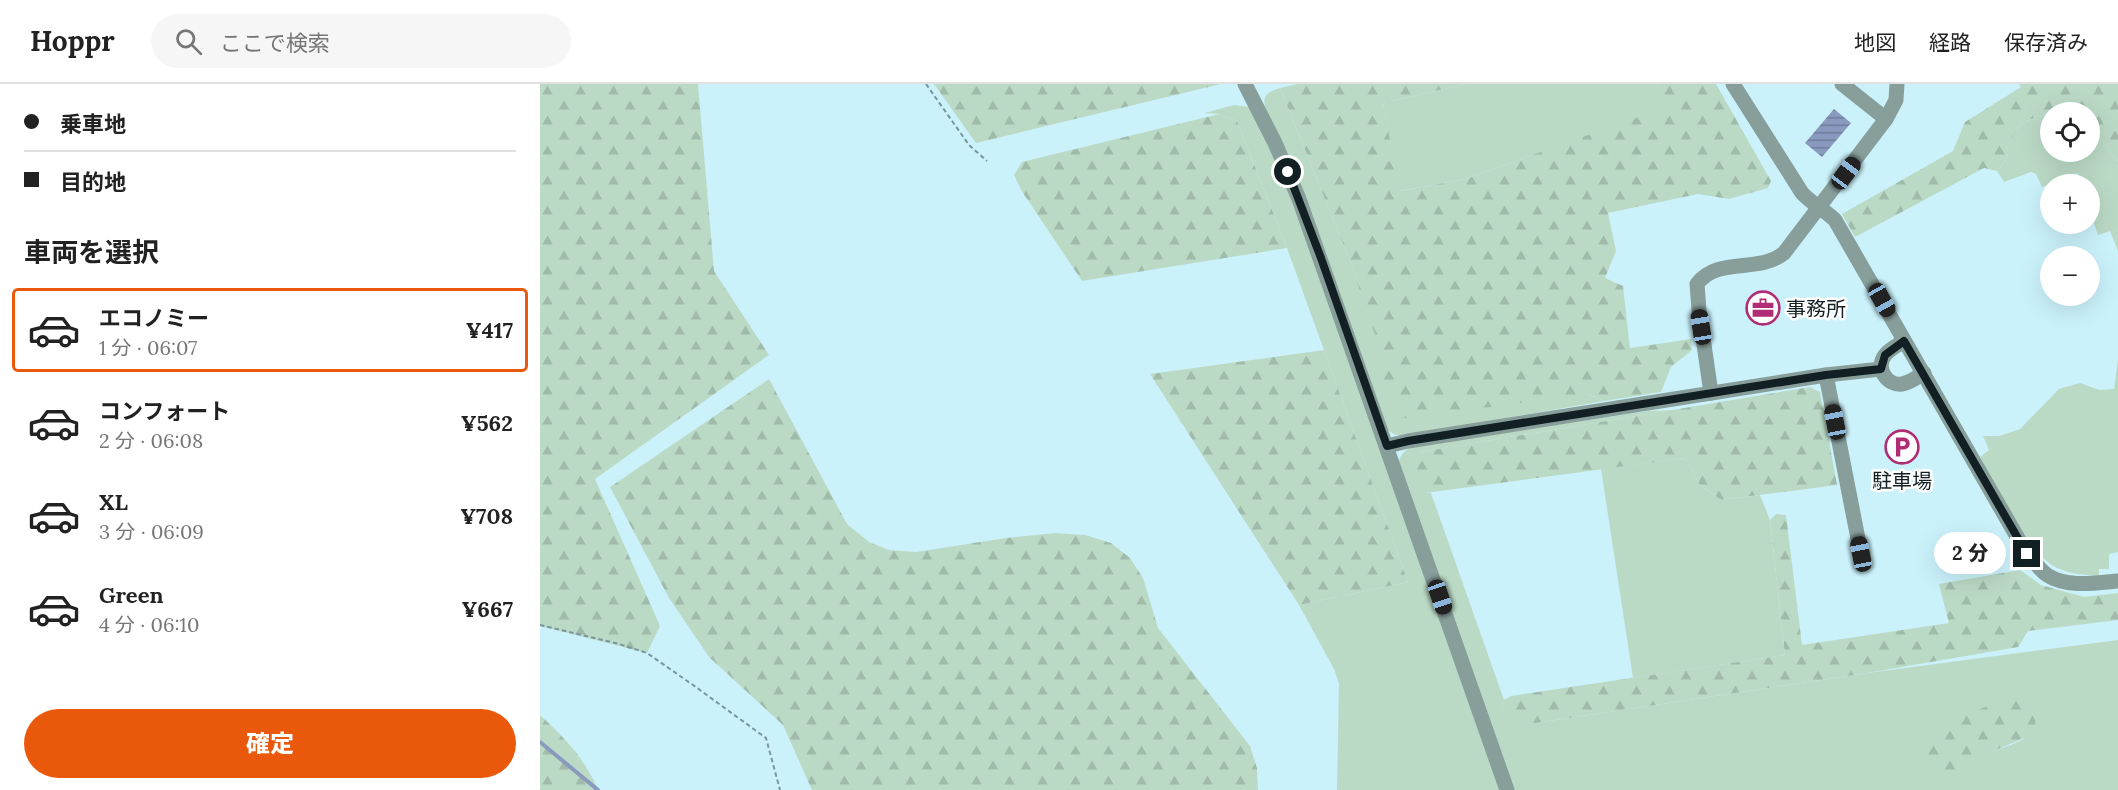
<!DOCTYPE html>
<html lang="ja">
<head>
<meta charset="utf-8">
<style>
  :root { --surface:#fff; --page:#f6f6f6; --text:#222; --muted:#767676; --line:#e0e0e0; --accent:#ea580c }
  body { margin:0; font-family:Lora,"Noto Sans JP",serif; background:var(--page); color:var(--text); height:100vh; display:flex; flex-direction:column; font-size:22px; white-space:nowrap }
  * { box-sizing:border-box; margin:0 }
  p { font-size:20px; color:var(--muted) }
  .icon { flex:none; width:33px; height:33px; fill:none; stroke:currentColor; stroke-width:2; stroke-linecap:round; stroke-linejoin:round }
  .map { position:relative; flex:1; overflow:hidden }
  .details { display:flex; flex-direction:column; background:var(--surface); width:540px }
  .details>* { flex:none }
  .hud { display:grid; align-content:center; height:132px; padding:0 24px; background:var(--surface) }
  .fabs { position:absolute; left:1500px; top:18px; display:grid; gap:12px }
  .fabs a { display:grid; place-items:center; width:60px; height:60px; border-radius:50%; background:var(--surface); box-shadow:0 6px 24px #0002; font-size:30px }
  .end { position:absolute; width:27px; height:27px; margin:-14px; border:8px solid #122024; background:#fff; box-shadow:0 0 0 3px #fff }
  .from { border-radius:50% }
  .bubble { position:absolute; height:42px; border-radius:21px; background:var(--surface); box-shadow:0 6px 24px #0002; font-size:20px; font-weight:800; line-height:42px; text-align:center }
  .car { position:absolute; width:18px; height:36px; margin:-18px -9px; border-radius:8px; box-shadow:0 0 4px 2px #0007; background:linear-gradient(#222 24%,#8ab4d8 0 40%,#222 0 76%,#8ab4d8 0 86%,#222 0) }
  .hud b { display:flex; align-items:center; gap:21px; height:57px; font-size:22px }
  .hud b+b { border-top:2px solid var(--line) }
  .hud i { width:15px; height:15px; background:var(--text) }
  ul { padding:0; list-style:none }
  li { display:flex; align-items:center; gap:18px; height:84px; margin:0 12px 9px; padding:0 12px; border:3px solid transparent; border-radius:6px }
  li div { flex:1 }
  li b { display:block; font-size:22px }
  li em { font-style:normal; font-weight:800 }
  li.active { border-color:var(--accent) }
  li>.icon { width:54px; height:54px; stroke-width:1.5 }
  h2 { padding:0 24px; font-size:27px; line-height:72px }
  .action { display:flex; gap:12px; margin-top:auto; padding:12px 24px }
  .action a { flex:1; height:69px; border-radius:36px; background:var(--accent); color:#fff; font-size:24px; font-weight:800; line-height:69px; text-align:center }
  header { display:flex; align-items:center; gap:36px; box-sizing:border-box; height:84px; padding:0 30px; background:var(--surface); border-bottom:2px solid var(--line) }
  header strong { font-size:28px }
  nav { display:flex; gap:33px; margin-inline-start:auto; font-size:21px }
  .search { width:420px; height:54px; background:var(--page); display:flex; align-items:center; gap:15px; box-sizing:border-box; padding:0 21px; border-radius:33px; color:var(--muted); font-size:22px }
  main { display:flex; flex:1; min-height:0 }
  .map>svg:first-child { display:block }
  .green { fill:#bbdac6; fill-rule:evenodd }
  .forest { fill:url(#forest-firs) }
  .water { fill:url(#water-rules) }
  .lines { fill:none; stroke-linecap:round; stroke-linejoin:round }
  .stream { stroke:#8a99be; stroke-width:4 }
  .path { stroke:#7a969d; stroke-width:2; stroke-dasharray:4.5 3; stroke-linecap:butt }
  .minor { stroke:#879e9a; stroke-width:15 }
  .route { stroke:#122024; stroke-width:8 }
  .labels { text-anchor:middle; dominant-baseline:central; stroke-width:5; stroke-linejoin:round; paint-order:stroke }
  .poi-label { font-size:20px; fill:#122024; stroke:#fff; text-anchor:start }
</style>
</head>
<body>
<header>
<strong>Hoppr</strong>
<div class="search"><svg class="icon" aria-label="search" viewBox="0 0 24 24"><circle cx="10" cy="10" r="6"/><path d="M15 15l6 6"/></svg>ここで検索</div>
<nav><a>地図</a><a>経路</a><a>保存済み</a></nav>
</header>
<main>
<section class="details">
<div class="hud">
<b><i class="from"></i>乗車地</b>
<b><i></i>目的地</b>
</div>
<h2>車両を選択</h2>
<ul>
<li class="active"><svg class="icon" aria-label="car" viewBox="0 0 24 24"><path d="M5 17H2v-5l4-1 3-4h7l3 4 3 1v5h-3M9 17h6M6 11h13"/><circle cx="7" cy="17" r="2"/><circle cx="17" cy="17" r="2"/></svg><div><b>エコノミー</b><p>1 分 · 06:07</p></div><em>¥417</em></li>
<li><svg class="icon" aria-label="car" viewBox="0 0 24 24"><path d="M5 17H2v-5l4-1 3-4h7l3 4 3 1v5h-3M9 17h6M6 11h13"/><circle cx="7" cy="17" r="2"/><circle cx="17" cy="17" r="2"/></svg><div><b>コンフォート</b><p>2 分 · 06:08</p></div><em>¥562</em></li>
<li><svg class="icon" aria-label="car" viewBox="0 0 24 24"><path d="M5 17H2v-5l4-1 3-4h7l3 4 3 1v5h-3M9 17h6M6 11h13"/><circle cx="7" cy="17" r="2"/><circle cx="17" cy="17" r="2"/></svg><div><b>XL</b><p>3 分 · 06:09</p></div><em>¥708</em></li>
<li><svg class="icon" aria-label="car" viewBox="0 0 24 24"><path d="M5 17H2v-5l4-1 3-4h7l3 4 3 1v5h-3M9 17h6M6 11h13"/><circle cx="7" cy="17" r="2"/><circle cx="17" cy="17" r="2"/></svg><div><b>Green</b><p>4 分 · 06:10</p></div><em>¥667</em></li>
</ul>
<div class="action"><a>確定</a></div>
</section>
<div class="map">
<svg width="1578" height="706" viewBox="0 0 1578 706">
  <defs>
    <pattern id="forest-firs" width="22" height="20" patternUnits="userSpaceOnUse" patternTransform="scale(1.5)"><rect width="22" height="20" fill="#bbdac6"/><path d="M5 1l3.5 6h-7zM16 11l3.5 6h-7z" fill="#a0bbaa"/></pattern>
    <pattern id="water-rules" width="6" height="5" patternUnits="userSpaceOnUse" patternTransform="scale(1.5)"><rect width="6" height="5" fill="#8a99be"/><path d="M0 2.5h6" fill="none" stroke="#6f7c9a"/></pattern>
  </defs>
  <rect width="100%" height="100%" fill="#cbf2fb"/>
  <g class="green">
    <path d="M926,0h190l11,23 -201,72 -67,12 -16,-88z"/>
    <path d="M740,4l68,168 39,111 -6,3 207,24 16,7 -195,34c-10,1 -15,1 -23,-7l-121,-322c-3,-11 5,-15 15,-18z"/>
    <path d="M1531,19l7,9h-28v40h40v-26l28,35v90l-8,-20 -12,4 -8,-23v-28h-7l-5,-11 -36,14 -6,-13 -5,-2 -27,10 -7,-11 9,-11 2,-15 12,-21z"/>
    <path d="M694,21l15,2 5,6 38,83 208,594h-163l2,-107 -5,-14 -35,-64 109,-23 -121,-334 -50,-127 -18,-7 -15,-1z"/>
    <path d="M1578,275v193l-9,2v15h-10v7c-15,-1 -28,-2 -42,-8 -30,-15 -60,-81 -77,-111l9,-7 -6,-14h16l21,-7 39,-40 21,-6 19,7 15,-1z"/>
    <path d="M1132,326l-252,42 5,41h6l73,207 -3,8 28,16 338,-51 251,-33v150h-606l-113,-328c1,-8 6,-11 13,-16l237,-35zM1496,632c-2,26 -25,28 -47,37z"/>
    <path d="M1146,374l13,26 22,16 39,-5 10,25 15,135 -152,23 -32,-209z"/>
  </g>
  <g class="forest">
    <path d="M0,0h158l16,187 55,84 -174,124 65,147 -13,27 -107,-27z"/>
    <path d="M394,0h287l-245,59z"/>
    <path d="M757,0h169l-83,19 17,88 66,-12 200,-72 -10,-23h60l55,97 -3,7 -39,11 -31,-5 -90,19 8,38 -11,27 18,8 7,62 61,-9 1,11 -21,17 -10,25 -57,9 -16,-7 -190,25 -18,-49 6,-3 -38,-111 -68,-168z"/>
    <path d="M1479,0h99v77l-28,-35v-14h-12l-8,-9 -50,21 -12,21 -2,15 -9,11 -13,-3 -129,69 -13,-23 111,-63 12,-29 56,-35z"/>
    <path d="M679,30l18,7 50,127 -205,33 -61,-91 -7,-15 8,-13z"/>
    <path d="M784,266l84,232 -109,23 -149,-231z"/>
    <path d="M229,295l78,145 22,18 20,8 27,2 90,-14 49,-5 30,2 26,8 19,15 13,20 15,50 92,118 7,22 1,22h-446l-29,-65 -74,-68 -40,-59 -59,-111z"/>
    <path d="M1270,303l10,5 17,93 -116,15 -22,-16 -13,-26 -261,35 -13,-38 8,-3z"/>
    <path d="M1236,430l10,1 16,130 147,-22 -10,-39 81,-14 21,15 43,12 34,-4v27l-90,11 -10,16 -151,26 -338,51 -18,-7 -10,-9 3,-8 7,-4 274,-41 -15,-135z"/>
    <path d="M1478,609l9,2 9,21 -1,11 -6,9 -40,17 -41,23 -12,-1 -10,-11 -6,-14 9,-15 42,-22z"/>
    <path d="M0,631c24,22 46,45 58,75h-58z"/>
  </g>
  <path class="water" d="M1294,25l17,14 -29,34 -17,-14z"/>
  <g class="lines">
    <path class="stream" d="M0,658l58,48"/>
    <g class="path">
      <path d="M386,0l43,61 18,16"/>
      <path d="M0,541l79,19 28,9 46,32 73,53 14,52"/>
    </g>
    <g class="minor">
      <path d="M705,0l30,59 24,56 208,591"/>
      <path d="M1193,0l69,109c10,11 23,17 33,27l192,334c6,6 13,16 20,21 20,13 49,8 71,6"/>
      <path d="M1302,0l44,35"/>
      <path d="M1364,257c-6,4 -14,8 -19,14 -10,13 2,31 17,29 8,-1 15,-7 22,-11"/>
      <path d="M1286,291l35,179"/>
      <path d="M1171,309l-12,-83 -2,-26c21,-28 62,-10 87,-31l102,-134 10,-19 1,-16"/>
      <path d="M847,362l21,-5 418,-66 55,-6"/>
    </g>
  </g>
  <g class="lines">
    <path class="route" d="M748,88l33,86 66,188 21,-5 418,-66 55,-6 4,-14 19,-14 123,213"/>
  </g>
  <defs>
    <symbol id="office-ring" viewBox="-11 -11 22 22"><circle r="9.5" fill="#fff" stroke="#b02c75" stroke-width="1.5"/><path d="M-6-3h4V-5.5h4V-3h4V5H-6ZM-1-4.5V-3h2v-1.5ZM-6 0V1H6V0Z" fill="#b02c75"/></symbol>
    <symbol id="parking-ring" viewBox="-11 -11 22 22"><circle r="9.5" fill="#fff" stroke="#b02c75" stroke-width="1.5"/><path d="M-3.5-5.5H1a3.5 3.5 0 0 1 0 7H-1V5.5H-3.5ZM-1-3.4V-.6H.8a1.4 1.4 0 0 0 0-2.8Z" fill="#b02c75"/></symbol>
  </defs>
  <g fill-rule="evenodd">
    <use href="#office-ring" x="1204" y="205" width="38" height="38"/>
    <use href="#parking-ring" x="1343" y="344" width="38" height="38"/>
  </g>
  <g class="labels">
    <g class="poi-label">
      <text x="1246" y="224">事務所</text>
      <text x="1362" y="396" text-anchor="middle">駐車場</text>
    </g>
  </g>
</svg>
<div class="fabs">
<a><svg class="icon" aria-label="locate" viewBox="0 0 24 24"><circle cx="12" cy="12" r="6"/><path d="M12 2v4M12 18v4M2 12h4M18 12h4"/></svg></a>
<a>+</a>
<a>−</a>
</div>
<i class="end from" style="left:748px;top:88px"></i>
<i class="end" style="left:1487px;top:470px"></i>
<div class="bubble" style="left:1394px;top:448px;width:72px">2 分</div>
<i class="car" style="left:1306px;top:89px;rotate:37deg"></i>
<i class="car" style="left:1342px;top:216px;rotate:151deg"></i>
<i class="car" style="left:1161px;top:243px;rotate:351deg"></i>
<i class="car" style="left:1295px;top:338px;rotate:349deg"></i>
<i class="car" style="left:1321px;top:470px;rotate:349deg"></i>
<i class="car" style="left:900px;top:513px;rotate:161deg"></i>
</div>
</main>
</body>
</html>
